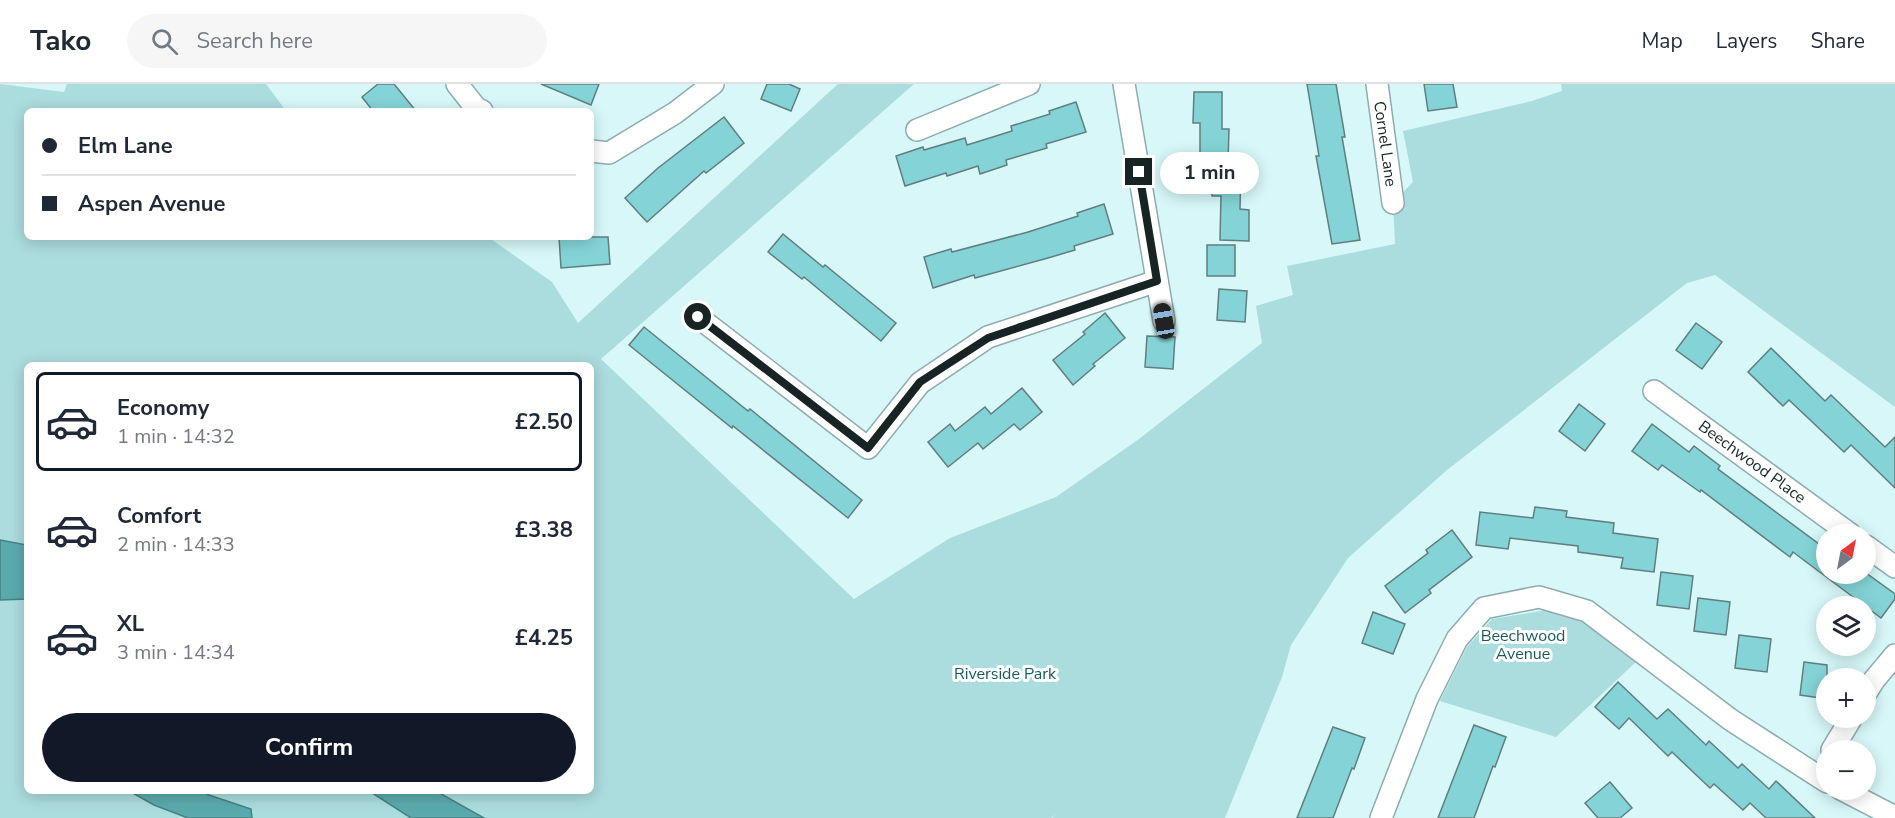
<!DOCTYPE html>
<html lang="en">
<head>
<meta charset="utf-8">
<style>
  :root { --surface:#fff; --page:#f6f6f7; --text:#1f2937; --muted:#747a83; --line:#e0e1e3; --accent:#111827 }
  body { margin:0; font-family:"Nunito Sans",sans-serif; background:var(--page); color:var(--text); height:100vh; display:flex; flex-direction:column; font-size:22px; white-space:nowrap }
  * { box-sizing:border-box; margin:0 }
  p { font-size:20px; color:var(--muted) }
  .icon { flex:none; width:33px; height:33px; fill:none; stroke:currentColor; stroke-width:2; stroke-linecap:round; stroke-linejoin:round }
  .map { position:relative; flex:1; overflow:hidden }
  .side { position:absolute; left:24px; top:278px; width:570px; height:432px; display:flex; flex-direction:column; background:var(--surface); border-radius:9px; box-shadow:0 3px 15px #0003 }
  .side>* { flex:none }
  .top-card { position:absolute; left:24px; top:24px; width:570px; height:132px; border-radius:9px; box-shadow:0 3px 15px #0003; display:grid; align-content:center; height:132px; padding:0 18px; background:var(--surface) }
  .needle { width:39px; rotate:32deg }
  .fabs { position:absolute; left:1816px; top:440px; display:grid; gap:12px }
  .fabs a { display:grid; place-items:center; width:60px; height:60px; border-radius:50%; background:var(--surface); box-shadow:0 3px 15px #0003; font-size:30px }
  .end { position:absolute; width:27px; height:27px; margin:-14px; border:8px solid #182424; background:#fff; box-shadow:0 0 0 3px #fff }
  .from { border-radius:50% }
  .bubble { position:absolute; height:42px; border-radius:21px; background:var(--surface); box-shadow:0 3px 15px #0003; font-size:20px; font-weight:700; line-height:42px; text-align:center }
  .car { position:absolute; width:18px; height:36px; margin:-18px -9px; border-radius:8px; box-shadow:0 0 4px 2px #0007; background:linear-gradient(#222 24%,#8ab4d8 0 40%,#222 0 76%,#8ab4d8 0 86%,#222 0) }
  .top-card b { display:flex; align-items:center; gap:21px; height:57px; font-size:22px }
  .top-card b+b { border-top:2px solid var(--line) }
  .top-card i { width:15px; height:15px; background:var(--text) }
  ul { padding:10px 0 0; list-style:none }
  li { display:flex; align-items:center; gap:18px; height:99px; margin:0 12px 9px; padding:0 6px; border:3px solid transparent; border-radius:9px }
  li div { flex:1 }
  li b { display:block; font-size:22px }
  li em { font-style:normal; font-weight:700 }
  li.current { border-color:var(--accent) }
  li>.icon { width:54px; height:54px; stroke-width:1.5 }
  .primary-button { display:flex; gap:12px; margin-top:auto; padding:12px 18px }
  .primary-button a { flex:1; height:69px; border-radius:36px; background:var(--accent); color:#fff; font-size:24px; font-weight:700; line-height:69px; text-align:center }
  header { display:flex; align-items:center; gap:36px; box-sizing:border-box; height:84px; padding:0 30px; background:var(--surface); border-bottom:2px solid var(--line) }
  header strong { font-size:28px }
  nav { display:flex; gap:33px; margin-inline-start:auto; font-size:21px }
  .search { width:420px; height:54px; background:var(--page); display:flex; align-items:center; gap:15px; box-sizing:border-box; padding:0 21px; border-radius:33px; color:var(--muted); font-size:22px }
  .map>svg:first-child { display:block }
  .green { fill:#abdcde; fill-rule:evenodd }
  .water { fill:#5aaaad; stroke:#468284; stroke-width:1.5 }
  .building { fill:#84d4d7; stroke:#617e7f; stroke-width:1.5 }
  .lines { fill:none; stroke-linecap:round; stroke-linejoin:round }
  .street-casing { stroke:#8eacad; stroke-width:24 }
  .street { stroke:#fff; stroke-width:21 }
  .route { stroke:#182424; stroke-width:8 }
  .labels { text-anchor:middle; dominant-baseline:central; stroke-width:6; stroke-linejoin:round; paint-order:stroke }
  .street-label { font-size:16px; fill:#182424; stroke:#fff }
  .park-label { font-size:16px; fill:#155a5d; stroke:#fff }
</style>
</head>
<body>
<header>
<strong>Tako</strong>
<div class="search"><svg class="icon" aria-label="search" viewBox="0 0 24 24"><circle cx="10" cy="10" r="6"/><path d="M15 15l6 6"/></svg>Search here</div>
<nav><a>Map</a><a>Layers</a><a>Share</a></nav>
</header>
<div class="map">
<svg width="1895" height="734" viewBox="0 0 1895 734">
  <rect width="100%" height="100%" fill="#d7f7f8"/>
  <g class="green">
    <path d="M0,0l64,8 3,-8h199l20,27h-259v126h461l64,45 26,41 260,-239h76l-313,275 253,240 96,-61 106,-41 83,-58 123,-96 -6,-37 37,-11 -6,-29 108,-22 -2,-41 20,-21 -10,-51 129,-30 30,-10 -1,-7h334v323l-180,-132 -28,8 -240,187 -99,88 -57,87 -9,32 -57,141h-173l6,-5 -7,5h-1051zM27,280h564v426h-564z"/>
    <path d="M1547,526l38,11 52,40 -81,76 -116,-36 27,-54 25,-28z"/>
  </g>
  <g class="water">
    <path d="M0,456l27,5v54l-27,1z"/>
    <path d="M129,707h72l8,4 42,14 1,9h-64l-34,-13z"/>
    <path d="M369,707h67l48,27h-73z"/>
  </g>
  <g class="building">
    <path d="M378,0h16l22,27h-43l-11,-14z"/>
    <path d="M541,0h58l-8,21z"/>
    <path d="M767,0h22l11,5 -9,22 -30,-12z"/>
    <path d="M1307,0h29l9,53h-3l18,103 -28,4 -16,-88h3z"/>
    <path d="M1424,0h29l4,23 -29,4z"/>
    <path d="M1194,8h28v37h7l-1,32 -28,-1v-37h-7z"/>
    <path d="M1076,18l10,30 -40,12 1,4 -41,12 1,5 -27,9 -2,-8 -31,10 -1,-3 -41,13 -9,-30 27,-9 1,3 41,-12 2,7 45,-14 -1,-5 39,-12 -1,-3z"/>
    <path d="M724,33l20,26 -38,30 -2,-2 -57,51 -22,-24 33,-30z"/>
    <path d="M1212,81h29l-1,44 9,1v31l-29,-1 1,-44h-9z"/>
    <path d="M1104,120l9,30 -39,12 1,4 -27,8 -73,20 -1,-3 -41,13 -9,-31 27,-8 1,3 76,-20 50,-16 -1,-3z"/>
    <path d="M783,150l40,33 2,-2 71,58 -15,18 -77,-64 -2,2 -34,-27z"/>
    <path d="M559,153h49l2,27 -49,4z"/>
    <rect x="1207" y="161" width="28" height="31"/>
    <path d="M1219,205l28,2 -2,31 -28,-2z"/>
    <path d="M1105,229l20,25 -32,26 2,2 -22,19 -20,-25 32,-26 -2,-2z"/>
    <path d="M1696,239l26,19 -20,27 -26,-19z"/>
    <path d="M644,243l104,84 2,-2 112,91 -14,18 -115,-92 -1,2 -103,-83z"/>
    <path d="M1147,252l28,1 -2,32 -28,-2z"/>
    <path d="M1771,264l54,53 6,-6 54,52 10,-10v51l-44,-43 -7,7 -55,-52 -6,6 -35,-34z"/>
    <path d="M1022,304l20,24 -22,18 -6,-6 -31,25 -5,-6 -30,24 -20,-25 22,-18 5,7 30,-24 6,7z"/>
    <path d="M1579,320l26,20 -20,27 -26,-20z"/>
    <path d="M1652,340l37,28 5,-6 26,20 -2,3 109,81v23h39l29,21v5l-14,19 -88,-66 -3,5 -89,-67 -1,2 -38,-27 -4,5 -26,-19z"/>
    <path d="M1535,423l32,4 -1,6 48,6 -1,10 45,6 -4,33 -33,-4 2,-10 -45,-6v-6l-68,-8 -2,11 -32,-4 4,-33 53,6z"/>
    <path d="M1452,446l20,27 -43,33 2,3 -26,20 -20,-27 43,-33 -2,-3z"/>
    <path d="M1661,488l32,4 -4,33 -32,-4z"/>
    <path d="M1698,514l32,4 -4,33 -32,-4z"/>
    <path d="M1373,528l32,12 -12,30 -31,-11z"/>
    <path d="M1739,551l32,4 -4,33 -32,-4z"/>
    <path d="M1804,578l23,3v34l-27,-4z"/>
    <path d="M1618,598l39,37 11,-10 38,36 3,-4 29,27 4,-4 27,25 7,-8 39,37h-49l-16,-15 -7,7 -29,-26 -4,4 -38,-36 -4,4 -39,-38 -10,11 -24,-22z"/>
    <path d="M1474,641l32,12 -11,30 -2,-1 -19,52h-36z"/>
    <path d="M1333,643l32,11 -11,31 -2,-1 -19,50h-36z"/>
    <path d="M1610,698l22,26 -12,10h-22l-13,-15z"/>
  </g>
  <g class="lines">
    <defs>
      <g id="street">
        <path d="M457,0l19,24 6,3"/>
        <path d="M1124,0l40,237"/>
        <path d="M1377,0l16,119"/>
        <path d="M917,46l112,-46"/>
        <path d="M591,67l18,2 66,-40 38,-29"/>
        <path d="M698,233l170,131 52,-65 68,-46 169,-56"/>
        <path d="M1654,307l196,143"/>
        <path d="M1866,462l29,21"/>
        <path d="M1866,609l8,-13 21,-25"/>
        <path d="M1832,666l20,-33"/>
        <path d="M1841,705l54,28"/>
        <path d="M1381,734l46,-119 30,-60 27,-31 55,-11 48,14 144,109 96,62"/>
      </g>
    </defs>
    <use href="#street" class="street-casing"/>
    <use href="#street" class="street"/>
  </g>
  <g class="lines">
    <path class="route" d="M698,233l170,131 52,-66 68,-44 169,-57 -18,-109"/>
  </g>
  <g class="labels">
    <g class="street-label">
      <text transform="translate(1385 60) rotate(82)">Cornel Lane</text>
      <text transform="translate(1752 378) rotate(36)">Beechwood Place</text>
    </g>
    <g class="park-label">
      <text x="1523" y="552">Beechwood<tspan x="1523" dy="18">Avenue</tspan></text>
      <text x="1005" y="590">Riverside Park</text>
    </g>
  </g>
</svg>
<div class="fabs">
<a><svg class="needle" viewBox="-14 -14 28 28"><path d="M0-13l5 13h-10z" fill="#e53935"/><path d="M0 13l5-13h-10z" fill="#747a83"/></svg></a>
<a><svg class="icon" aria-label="layers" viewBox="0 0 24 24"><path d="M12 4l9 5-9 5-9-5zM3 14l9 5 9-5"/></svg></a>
<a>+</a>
<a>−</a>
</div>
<i class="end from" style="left:698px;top:233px"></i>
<i class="end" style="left:1139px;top:88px"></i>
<div class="bubble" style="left:1160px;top:68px;width:99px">1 min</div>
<i class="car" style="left:1164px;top:237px;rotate:350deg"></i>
<div class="top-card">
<b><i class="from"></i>Elm Lane</b>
<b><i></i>Aspen Avenue</b>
</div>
<section class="side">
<ul>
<li class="current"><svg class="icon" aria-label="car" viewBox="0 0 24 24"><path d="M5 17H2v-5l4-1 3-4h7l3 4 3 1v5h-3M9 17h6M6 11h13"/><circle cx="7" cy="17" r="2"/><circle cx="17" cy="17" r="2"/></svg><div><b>Economy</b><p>1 min · 14:32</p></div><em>£2.50</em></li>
<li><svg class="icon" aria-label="car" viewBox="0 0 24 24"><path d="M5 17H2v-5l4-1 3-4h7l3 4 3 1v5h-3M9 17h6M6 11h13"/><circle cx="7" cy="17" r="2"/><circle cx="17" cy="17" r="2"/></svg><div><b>Comfort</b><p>2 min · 14:33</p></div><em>£3.38</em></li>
<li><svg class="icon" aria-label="car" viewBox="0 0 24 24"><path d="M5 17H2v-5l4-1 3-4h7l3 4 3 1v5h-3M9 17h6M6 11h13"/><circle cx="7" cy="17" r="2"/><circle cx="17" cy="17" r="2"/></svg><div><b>XL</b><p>3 min · 14:34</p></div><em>£4.25</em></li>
</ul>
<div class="primary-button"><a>Confirm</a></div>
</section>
</div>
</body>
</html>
